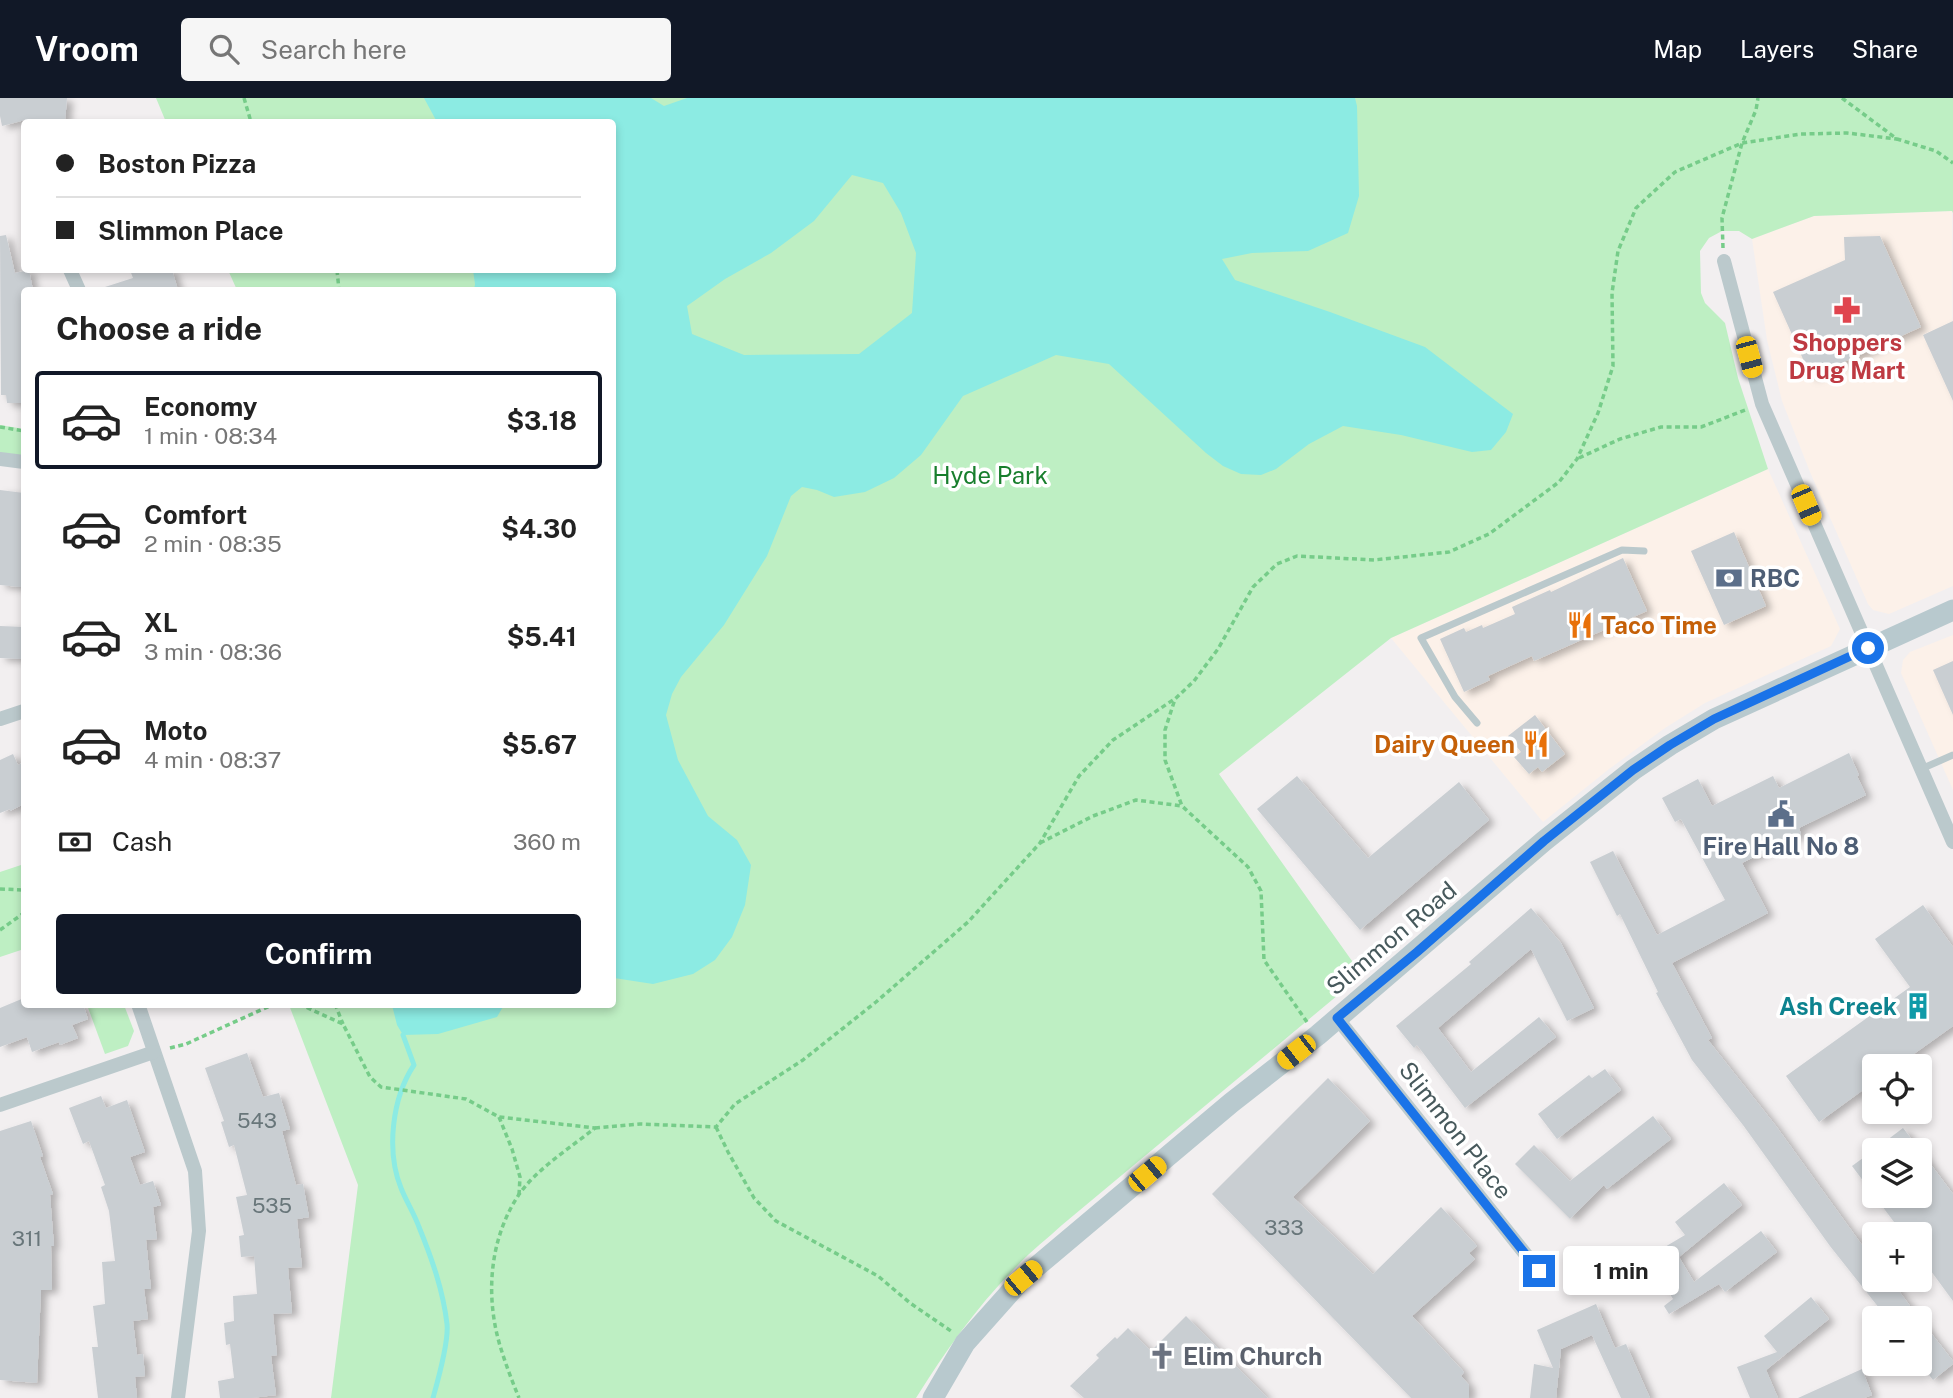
<!DOCTYPE html>
<html lang="en">
<head>
<meta charset="utf-8">
<style>
  :root { --surface:#fff; --page:#f6f6f6; --text:#222; --muted:#767676; --line:#e0e0e0; --accent:#111827 }
  body { margin:0; font-family:"Public Sans",sans-serif; background:var(--page); color:var(--text); height:100vh; display:flex; flex-direction:column; font-size:26px; white-space:nowrap }
  * { box-sizing:border-box; margin:0 }
  p { font-size:23px; color:var(--muted) }
  .icon { flex:none; width:38px; height:38px; fill:none; stroke:currentColor; stroke-width:2; stroke-linecap:round; stroke-linejoin:round }
  .map { position:relative; flex:1; overflow:hidden }
  .panel { position:absolute; left:21px; top:189px; width:595px; height:721px; display:flex; flex-direction:column; background:var(--surface); border-radius:7px; box-shadow:0 4px 10px #0003 }
  .panel>* { flex:none }
  .hud { position:absolute; left:21px; top:21px; width:595px; height:154px; border-radius:7px; box-shadow:0 4px 10px #0003; display:grid; align-content:center; height:154px; padding:0 35px; background:var(--surface) }
  .fabs { position:absolute; left:1862px; top:956px; display:grid; gap:14px }
  .fabs a { display:grid; place-items:center; width:70px; height:70px; border-radius:7px; background:var(--surface); box-shadow:0 4px 10px #0003; font-size:35px }
  .end { position:absolute; width:32px; height:32px; margin:-16px; border:9px solid #1a73e8; background:#fff; box-shadow:0 0 0 4px #fff }
  .from { border-radius:50% }
  .bubble { position:absolute; height:49px; border-radius:7px; background:var(--surface); box-shadow:0 4px 10px #0003; font-size:23px; font-weight:700; line-height:49px; text-align:center }
  .car { position:absolute; width:21px; height:42px; margin:-21px -10px; border-radius:9px; box-shadow:0 0 5px 2px #0007; background:linear-gradient(#f5c518 24%,#345 0 40%,#f5c518 0 76%,#345 0 86%,#f5c518 0) }
  .hud b { display:flex; align-items:center; gap:24px; height:66px; font-size:26px }
  .hud b+b { border-top:2px solid var(--line) }
  .hud i { width:18px; height:18px; background:var(--text) }
  ul { padding:0; list-style:none }
  li { display:flex; align-items:center; gap:21px; height:98px; margin:0 14px 10px; padding:0 21px; border:4px solid transparent; border-radius:7px }
  li div { flex:1 }
  li b { display:block; font-size:26px }
  li em { font-style:normal; font-weight:700 }
  li.selected { border-color:var(--accent) }
  li>.icon { width:63px; height:63px; stroke-width:1.5 }
  h2 { padding:0 35px; font-size:32px; line-height:84px }
  .pay { display:flex; align-items:center; gap:18px; height:77px; padding:0 35px; font-size:26px }
  .pay p { margin-inline-start:auto }
  .cta { display:flex; gap:14px; margin-top:auto; padding:14px 35px }
  .cta a { flex:1; height:80px; border-radius:7px; background:var(--accent); color:#fff; font-size:28px; font-weight:700; line-height:80px; text-align:center }
  header { display:flex; align-items:center; gap:42px; box-sizing:border-box; height:98px; padding:0 35px; background:var(--accent); color:#fff }
  header strong { font-size:33px }
  nav { display:flex; gap:38px; margin-inline-start:auto; font-size:24px }
  .search { width:490px; height:63px; background:var(--page); display:flex; align-items:center; gap:18px; box-sizing:border-box; padding:0 24px; border-radius:7px; color:var(--muted); font-size:26px }
  .map>svg:first-child { display:block }
  .commercial { fill:#fcf1e9 }
  .green { fill:#beefc3 }
  .water { fill:#8cebe3; fill-rule:evenodd }
  .lines { fill:none; stroke-linecap:round; stroke-linejoin:round }
  .stream { stroke:#8cebe3; stroke-width:5 }
  .building { fill:#c9ced2; filter:url(#shadow) }
  .path { stroke:#76cc89; stroke-width:3.5; stroke-dasharray:5 3.5; stroke-linecap:butt }
  .lane { stroke:#bbc9cc; stroke-width:7 }
  .street { stroke:#bbc9cc; stroke-width:14 }
  .secondary { stroke:#b8c9ce; stroke-width:21 }
  .route { stroke:#1a73e8; stroke-width:9 }
  .labels { text-anchor:middle; dominant-baseline:central; stroke-width:7; stroke-linejoin:round; paint-order:stroke }
  .number-label { font-size:21px; fill:#68767a }
  .health-label { font-size:24px; font-weight:bold; fill:#be3a42; stroke:#fff }
  .park-label { font-size:24px; fill:#187e2d; stroke:#fff }
  .service-label { font-size:24px; font-weight:bold; fill:#4e5e75; stroke:#fff; text-anchor:start }
  .food-label { font-size:24px; font-weight:bold; fill:#c56008; stroke:#fff; text-anchor:start }
  .street-label { font-size:24px; fill:#47595c; stroke:#fff }
  .culture-label { font-size:24px; font-weight:bold; fill:#0d838f; stroke:#fff; text-anchor:end }
  .worship-label { font-size:24px; font-weight:bold; fill:#5b616d; stroke:#fff; text-anchor:start }
</style>
</head>
<body>
<header>
<strong>Vroom</strong>
<div class="search"><svg class="icon" aria-label="search" viewBox="0 0 24 24"><circle cx="10" cy="10" r="6"/><path d="M15 15l6 6"/></svg>Search here</div>
<nav><a>Map</a><a>Layers</a><a>Share</a></nav>
</header>
<div class="map">
<svg width="1953" height="1300" viewBox="0 0 1953 1300">
  <defs>
    <filter id="shadow"><feDropShadow dx="6" dy="3.5" stdDeviation="3.5" flood-color="#0004"/></filter>
  </defs>
  <rect width="100%" height="100%" fill="#f2eff0"/>
  <g class="commercial">
    <path d="M1952,113l1,375 -64,28 -16,-4 -5,-6 -58,-132 -28,-71 -15,-61 -15,-101 62,-23z"/>
    <path d="M1768,371l72,160 -9,17 -126,57 -40,25 -56,41 -66,53 -152,-184z"/>
    <path d="M1953,537v155l-52,-117 2,-13 7,-8z"/>
  </g>
  <g class="green">
    <path d="M156,0h1797v115l-1,-2 -138,5 -62,23 -13,-8h-17l-13,7 -9,13 1,42 4,10 20,20 13,55 30,91 -377,169 -172,136 143,201 -300,250c-14,13 -30,25 -44,40 -40,40 -72,85 -102,133h-585l27,-213 -69,-180 323,-1v-714h-375l-9,-20h384v-148h-446z"/>
    <path d="M0,327l24,4v33l-24,-4z"/>
    <path d="M24,766v85l-24,8v-85z"/>
    <path d="M87,907h37l10,26 -6,15 -23,8z"/>
  </g>
  <g class="water">
    <path d="M424,0h227l13,8 23,-8h668l2,8 2,90 -11,37 -40,18 -56,2 -30,6 13,21 95,32 95,35 88,67 -7,18 -15,18 -19,2 -71,-17 -58,-9 -34,18 -33,25 -15,6 -20,-1 -18,-8 -17,-13 -97,-89 -53,-9 -93,41 -42,59 -27,23 -29,14 -31,5 -17,-7 -15,-3 -11,9 -24,60 -43,69 -43,52 -9,17 -6,21 12,45 30,56 29,24 14,25 -6,40 -13,32 -17,23 -22,14 -40,10 -39,-6 -2,-1v-687h-138l1,-6 -2,-14h139v-148h-175zM852,77l31,8 18,30 15,40 -4,60 -53,41 -115,1 -52,-21 -5,-28 38,-27 46,-26 43,-32z"/>
    <path d="M392,907v-1l112,1 -7,12 -59,17 -35,1 -6,-10z"/>
  </g>
  <g class="lines">
    <path class="stream" d="M403,937l11,30c-22,33 -28,86 -13,123 5,13 13,25 18,39 13,32 24,63 28,97 2,18 -9,56 -14,74"/>
  </g>
  <g class="building">
    <path d="M0,0h67l-2,24 -40,-2 -23,6 -2,-10z"/>
    <path d="M6,137l9,38 14,-3 4,20h-9v113h-17l-1,-8h-5l-1,-159z"/>
    <path d="M1880,138l41,91 -110,50 -38,-85 72,-32 -1,-23z"/>
    <path d="M130,172h42l6,20h-73v-3l28,-9z"/>
    <path d="M1953,223v80l-30,-66z"/>
    <path d="M0,392l24,3v69l-3,25 -21,-2z"/>
    <path d="M1734,434l32,74 -42,19 -33,-74z"/>
    <path d="M1623,460l24,53 -113,50 -2,-5 -44,20 2,4 -26,12 -24,-53 24,-11 2,4 16,-7 1,3 32,-14 -3,-7 38,-17 1,2z"/>
    <path d="M0,528l24,1v32l-24,-1z"/>
    <path d="M1953,563v54l-20,-45z"/>
    <path d="M1535,617l30,39 -23,18 -4,-5 -9,7 -15,-17 7,-5 -13,-16z"/>
    <path d="M1849,655l10,22 -2,1 9,19 -67,33 2,6 -59,29 26,50 -96,50 40,75 -4,2 68,86 86,119 2,-1 10,14v21h16l29,39h-32l-57,-72 -87,-121 -51,-65 -36,-67 2,-1 -38,-78 -3,2 -27,-54 23,-11 44,84 68,-35 -44,-81 -6,3 -13,-24 36,-19 14,27 61,-30 6,12z"/>
    <path d="M13,656l5,11 6,-3v42l-14,7v-2l-10,4v-53z"/>
    <path d="M1297,678l71,82 91,-76 30,38 -129,110 -103,-121z"/>
    <path d="M1923,807l30,42v79l-56,40h-23v16l-55,40 -33,-46 124,-89 -35,-48z"/>
    <path d="M1531,810l30,35 33,65 -27,13 -36,-72 -93,79 33,44 68,-55 17,20 -91,71 -48,-63 -3,3 -18,-22 75,-62 -2,-2z"/>
    <path d="M24,900v6h59l5,15 -16,6 6,13 -18,7 -1,-3 -27,10 -5,-15 -27,10v-39z"/>
    <path d="M247,955l16,44 16,-4 11,36 -8,2 14,54 7,-1 6,33 -12,2 5,48 -14,1 4,45 -19,1 4,41 -6,1 5,39 -25,3h-31l-2,-17 16,-3 -4,-34 -4,1 -2,-22 10,-2 -1,-25 24,-2 -3,-38 -13,1 -2,-21 5,-1 -8,-38 11,-2 -13,-50 -5,2 -8,-25 3,-1 -19,-53z"/>
    <path d="M1605,971l16,21 -64,49 -19,-25 51,-39 3,3z"/>
    <path d="M1328,980l42,43 -77,76 80,77 68,-67 36,39 -8,7 6,6 -63,57 52,56 -3,4 8,9v13h-58l-199,-204z"/>
    <path d="M101,998l5,12 21,-8 18,52 -15,5 10,28 13,-4 8,24 -8,2 4,32 -11,1 5,49h-7l4,30 -15,2 4,34 6,-1 2,22 -10,1 2,21h-39l-6,-51h6l-5,-41 12,-2 -3,-42 13,-1 -6,-50 -8,-24 4,-2 -16,-44 -6,3 -14,-36z"/>
    <path d="M1653,1018l18,23 -64,50 -3,-4 -34,34 -55,-55 19,-19 36,36z"/>
    <path d="M31,1023l12,35 -3,1 13,37 -3,1 4,51h-3l1,44h-11l-4,93 -37,-3v-249z"/>
    <path d="M1903,1030l17,22h-46z"/>
    <path d="M1874,1052v45h46v-45l33,44v107l-33,-45v-22h-17l-51,-68z"/>
    <path d="M1724,1085l18,22 -63,52 15,25 67,-51 16,21 -52,40 -6,-8 -50,30 -5,-8 9,-7 -25,-42 37,-22 -10,-13z"/>
    <path d="M1811,1199l18,22 -63,51 12,28h-28l-13,-31 40,-15 -13,-16z"/>
    <path d="M1596,1206l19,44 11,-4 24,54h-29l-29,-63 -31,14 -5,49h-26l4,-34 19,4 -16,-38z"/>
    <path d="M1186,1218l82,82h-184l-14,-12 29,-28 -3,-3 19,-18 2,2 11,-11 23,23z"/>
    <path d="M1920,1221l33,42v3l-20,16 -13,-17z"/>
    <path d="M1862,1271l10,26 -8,3h-66z"/>
  </g>
  <g class="lines">
    <g class="path">
      <path d="M244,0l7,24"/>
      <path d="M1842,0l55,41 39,12 17,12"/>
      <path d="M1723,150l-1,-30 20,-75 14,-33 2,-12"/>
      <path d="M337,172l2,20"/>
      <path d="M0,329l24,4"/>
      <path d="M1579,360l41,-19 41,-12h40l47,-18"/>
      <path d="M1040,745l53,-27 43,-16 46,6"/>
      <path d="M0,791l24,1"/>
      <path d="M0,832l24,-17"/>
      <path d="M299,906l44,20 27,53 11,10 85,12 33,18 96,11c-25,20 -60,42 -77,68 -30,46 -33,105 -16,156 5,16 11,31 17,46"/>
      <path d="M335,906l8,20"/>
      <path d="M1307,924l-43,-62 -3,-69 -13,-24 -66,-61 -17,-46v-30l10,-31 19,-18 24,-32 35,-62 24,-23 20,-8 77,4 75,-8 40,-18 70,-52 18,-23 21,-46 15,-47 -1,-73 6,-42 18,-43 39,-36 67,-29 59,-9 46,-1 50,6"/>
      <path d="M170,950l16,-4 88,-40"/>
      <path d="M499,1019l13,32 8,28 -1,18"/>
      <path d="M716,1029l12,25 26,46 22,23 102,55 32,27 41,28"/>
      <path d="M595,1030l45,-4 76,3 19,-23 68,-44 73,-58 92,-80 72,-79 39,-67 34,-36 60,-40"/>
    </g>
    <g class="lane">
      <path d="M1477,625l-22,-26 -34,-59 201,-88 22,1"/>
      <path d="M1921,671l32,-14"/>
    </g>
    <g class="street">
      <path d="M1724,163l38,143 191,438"/>
      <path d="M70,172l9,20"/>
      <path d="M0,361l24,3"/>
      <path d="M0,621l24,-8"/>
      <path d="M138,906l57,167 4,60 -21,167"/>
      <path d="M1337,920l202,253"/>
      <path d="M0,1007l154,-53"/>
    </g>
    <path class="secondary" d="M933,1300l32,-55 58,-65 208,-175 87,-68 226,-194 89,-71 37,-25 44,-26 239,-109"/>
  </g>
  <g class="lines">
    <path class="route" d="M1539,1173l-202,-253 80,-66 127,-111 89,-71 37,-25 44,-26 154,-71"/>
  </g>
  <defs>
    <symbol id="pharmacy-bare" viewBox="-9 -9 18 18"><path d="M-2-6h4v4h4v4h-4v4h-4v-4h-4v-4h4Z" fill="#e0444e" stroke="#fff" stroke-width="2.5" paint-order="stroke"/></symbol>
    <symbol id="bank-bare" viewBox="-9 -9 18 18"><path d="M-6-4H6V4H-6ZM0-2.3a2.3 2.3 0 1 0 0 4.6a2.3 2.3 0 1 0 0-4.6Z" fill="#5c6f8a" stroke="#fff" stroke-width="2.5" paint-order="stroke"/></symbol>
    <symbol id="restaurant-bare" viewBox="-9 -9 18 18"><path d="M-5-6h1v4h1v-4h1v4h1v-4h1v5L-1.5 .5V6h-2V.5L-5-1ZM5-6V6H3V1.5H1.5Q1.5-4 5-6Z" fill="#e8710a" stroke="#fff" stroke-width="2.5" paint-order="stroke"/></symbol>
    <symbol id="civic-bare" viewBox="-9 -9 18 18"><path d="M-.6-6.5H3V-4.5H.6V-3L4-1V1h2V6H-6V1h2V-1L-.6-3ZM-1.2 2.5V6h2.4V2.5Z" fill="#5c6f8a" stroke="#fff" stroke-width="2.5" paint-order="stroke"/></symbol>
    <symbol id="building-bare" viewBox="-9 -9 18 18"><path d="M-4-6H4V6H1V3H-1V6H-4ZM-2.5-4.3h1.7v1.8h-1.7ZM.8-4.3h1.7v1.8H.8ZM-2.5-1h1.7V.8h-1.7ZM.8-1h1.7V.8H.8Z" fill="#0f9aa8" stroke="#fff" stroke-width="2.5" paint-order="stroke"/></symbol>
    <symbol id="church-bare" viewBox="-9 -9 18 18"><path d="M-1.2-6h2.4v3.5h3.3v2.4h-3.3V6h-2.4V-.1h-3.3v-2.4h3.3Z" fill="#6b7280" stroke="#fff" stroke-width="2.5" paint-order="stroke"/></symbol>
  </defs>
  <g fill-rule="evenodd">
    <use href="#pharmacy-bare" x="1828" y="193" width="38" height="38"/>
    <use href="#bank-bare" x="1710" y="461" width="38" height="38"/>
    <use href="#restaurant-bare" x="1561" y="508" width="38" height="38"/>
    <use href="#restaurant-bare" x="1517" y="627" width="38" height="38"/>
    <use href="#civic-bare" x="1762" y="697" width="38" height="38"/>
    <use href="#building-bare" x="1899" y="889" width="38" height="38"/>
    <use href="#church-bare" x="1143" y="1239" width="38" height="38"/>
  </g>
  <g class="labels">
    <g class="number-label">
      <text x="257" y="1022">543</text>
      <text x="272" y="1107">535</text>
      <text x="1284" y="1129">333</text>
      <text x="27" y="1140">311</text>
    </g>
    <g class="health-label">
      <text x="1847" y="244">Shoppers<tspan x="1847" dy="28">Drug Mart</tspan></text>
    </g>
    <g class="park-label">
      <text x="990" y="377">Hyde Park</text>
    </g>
    <g class="service-label">
      <text x="1750" y="480">RBC</text>
      <text x="1781" y="748" text-anchor="middle">Fire Hall No 8</text>
    </g>
    <g class="food-label">
      <text x="1601" y="527">Taco Time</text>
      <text x="1515" y="646" text-anchor="end">Dairy Queen</text>
    </g>
    <g class="street-label">
      <text transform="translate(1391 840) rotate(-40)">Slimmon Road</text>
      <text transform="translate(1456 1032) rotate(52)">Slimmon Place</text>
    </g>
    <g class="culture-label">
      <text x="1897" y="908">Ash Creek</text>
    </g>
    <g class="worship-label">
      <text x="1183" y="1258">Elim Church</text>
    </g>
  </g>
</svg>
<div class="fabs">
<a><svg class="icon" aria-label="locate" viewBox="0 0 24 24"><circle cx="12" cy="12" r="6"/><path d="M12 2v4M12 18v4M2 12h4M18 12h4"/></svg></a>
<a><svg class="icon" aria-label="layers" viewBox="0 0 24 24"><path d="M12 4l9 5-9 5-9-5zM3 14l9 5 9-5"/></svg></a>
<a>+</a>
<a>−</a>
</div>
<i class="end from" style="left:1868px;top:550px"></i>
<i class="end" style="left:1539px;top:1173px"></i>
<div class="bubble" style="left:1563px;top:1148px;width:116px">1 min</div>
<i class="car" style="left:1749px;top:259px;rotate:165deg"></i>
<i class="car" style="left:1806px;top:407px;rotate:157deg"></i>
<i class="car" style="left:1296px;top:954px;rotate:232deg"></i>
<i class="car" style="left:1147px;top:1076px;rotate:50deg"></i>
<i class="car" style="left:1023px;top:1180px;rotate:50deg"></i>
<div class="hud">
<b><i class="from"></i>Boston Pizza</b>
<b><i></i>Slimmon Place</b>
</div>
<section class="panel">
<h2>Choose a ride</h2>
<ul>
<li class="selected"><svg class="icon" aria-label="car" viewBox="0 0 24 24"><path d="M5 17H2v-5l4-1 3-4h7l3 4 3 1v5h-3M9 17h6M6 11h13"/><circle cx="7" cy="17" r="2"/><circle cx="17" cy="17" r="2"/></svg><div><b>Economy</b><p>1 min · 08:34</p></div><em>$3.18</em></li>
<li><svg class="icon" aria-label="car" viewBox="0 0 24 24"><path d="M5 17H2v-5l4-1 3-4h7l3 4 3 1v5h-3M9 17h6M6 11h13"/><circle cx="7" cy="17" r="2"/><circle cx="17" cy="17" r="2"/></svg><div><b>Comfort</b><p>2 min · 08:35</p></div><em>$4.30</em></li>
<li><svg class="icon" aria-label="car" viewBox="0 0 24 24"><path d="M5 17H2v-5l4-1 3-4h7l3 4 3 1v5h-3M9 17h6M6 11h13"/><circle cx="7" cy="17" r="2"/><circle cx="17" cy="17" r="2"/></svg><div><b>XL</b><p>3 min · 08:36</p></div><em>$5.41</em></li>
<li><svg class="icon" aria-label="car" viewBox="0 0 24 24"><path d="M5 17H2v-5l4-1 3-4h7l3 4 3 1v5h-3M9 17h6M6 11h13"/><circle cx="7" cy="17" r="2"/><circle cx="17" cy="17" r="2"/></svg><div><b>Moto</b><p>4 min · 08:37</p></div><em>$5.67</em></li>
</ul>
<div class="pay"><svg class="icon" aria-label="cash" viewBox="0 0 24 24"><path d="M3 7h18v10H3z"/><circle cx="12" cy="12" r="2"/></svg>Cash<p>360 m</p></div>
<div class="cta"><a>Confirm</a></div>
</section>
</div>
</body>
</html>
